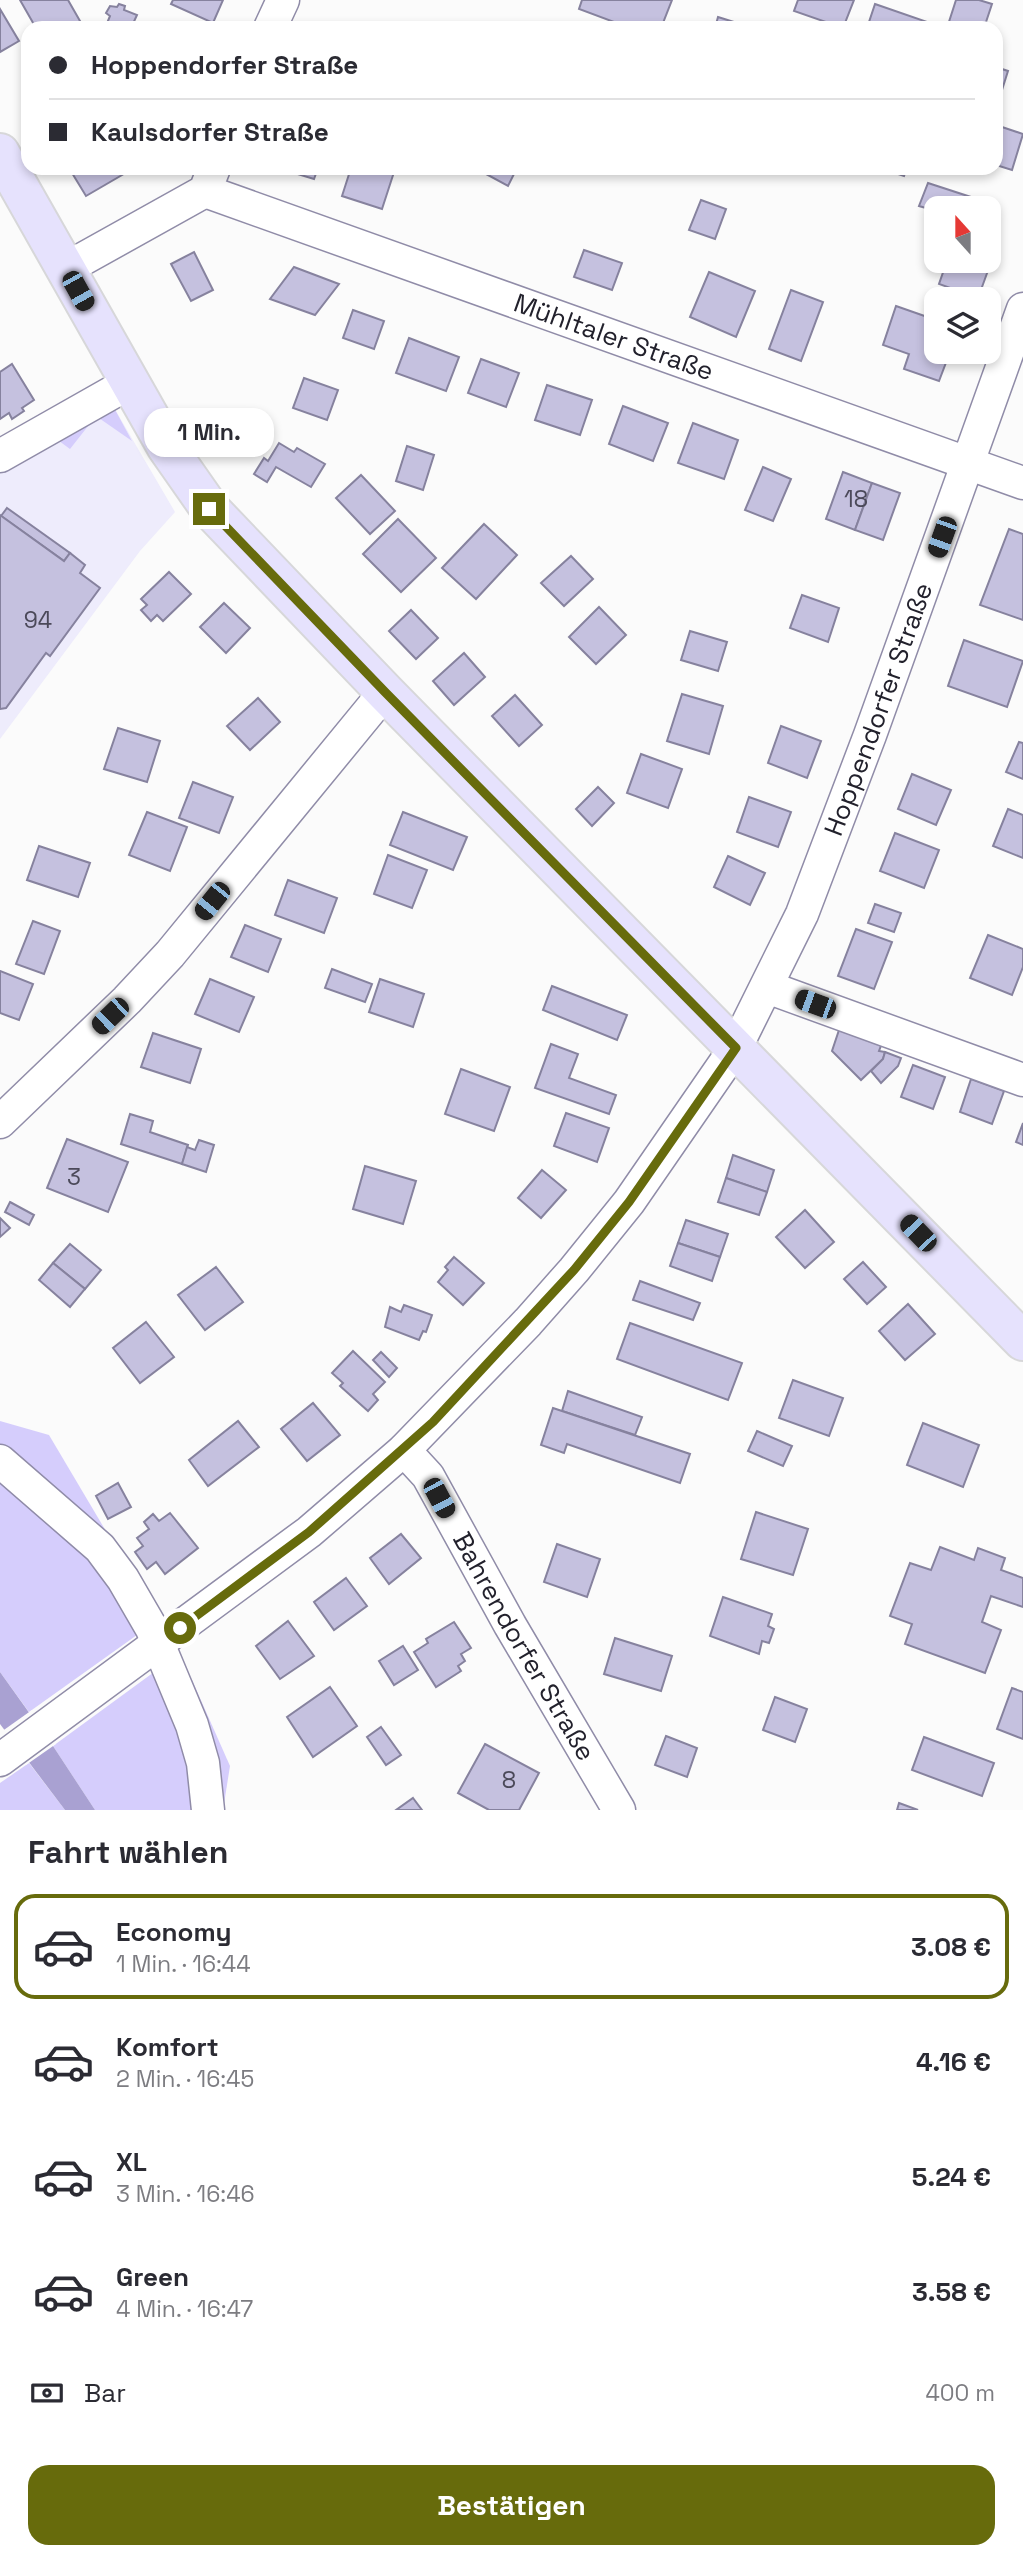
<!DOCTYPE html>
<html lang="de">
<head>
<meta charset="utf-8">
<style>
  :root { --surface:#fff; --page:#f7f7f7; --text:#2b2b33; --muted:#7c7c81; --line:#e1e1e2; --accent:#676b0c }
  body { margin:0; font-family:"Space Grotesk",sans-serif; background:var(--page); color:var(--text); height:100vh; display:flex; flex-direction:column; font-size:26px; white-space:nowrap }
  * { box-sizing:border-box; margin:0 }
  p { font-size:23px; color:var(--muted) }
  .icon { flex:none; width:38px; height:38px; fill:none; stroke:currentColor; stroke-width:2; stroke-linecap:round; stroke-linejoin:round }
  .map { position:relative; height:1810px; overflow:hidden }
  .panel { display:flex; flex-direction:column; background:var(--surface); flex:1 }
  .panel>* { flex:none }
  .banner { position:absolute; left:21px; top:21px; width:982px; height:154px; border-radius:21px; box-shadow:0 4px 10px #0003; display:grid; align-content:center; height:154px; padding:0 28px; background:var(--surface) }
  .needle { width:46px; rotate:339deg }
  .fabs { position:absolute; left:924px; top:196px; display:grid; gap:14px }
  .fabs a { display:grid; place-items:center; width:77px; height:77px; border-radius:14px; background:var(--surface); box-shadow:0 4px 10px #0003; font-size:35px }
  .end { position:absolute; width:32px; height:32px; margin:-16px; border:9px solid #676b0c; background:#fff; box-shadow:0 0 0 4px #fff }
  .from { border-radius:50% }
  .bubble { position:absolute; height:49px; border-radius:21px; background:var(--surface); box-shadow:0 4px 10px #0003; font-size:23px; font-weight:700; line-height:49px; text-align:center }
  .car { position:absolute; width:21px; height:42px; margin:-21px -10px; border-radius:9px; box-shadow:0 0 5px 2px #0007; background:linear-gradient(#222 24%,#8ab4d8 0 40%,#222 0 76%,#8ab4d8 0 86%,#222 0) }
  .banner b { display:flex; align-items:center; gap:24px; height:66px; font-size:26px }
  .banner b+b { border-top:2px solid var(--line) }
  .banner i { width:18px; height:18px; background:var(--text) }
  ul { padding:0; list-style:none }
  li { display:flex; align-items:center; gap:21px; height:105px; margin:0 14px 10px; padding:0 14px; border:4px solid transparent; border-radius:21px }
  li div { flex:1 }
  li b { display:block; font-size:26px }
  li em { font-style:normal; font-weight:700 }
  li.current { border-color:var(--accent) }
  li>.icon { width:63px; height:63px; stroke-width:1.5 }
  h2 { padding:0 28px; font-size:32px; line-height:84px }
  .pay { display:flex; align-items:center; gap:18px; height:77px; padding:0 28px; font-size:26px }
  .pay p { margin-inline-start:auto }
  .cta { display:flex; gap:14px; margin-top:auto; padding:14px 28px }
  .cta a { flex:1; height:80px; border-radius:21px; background:var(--accent); color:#fff; font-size:28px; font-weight:700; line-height:80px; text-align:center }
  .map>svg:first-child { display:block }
  .built { fill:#eeecfc }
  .green { fill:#d5cdfc }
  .water { fill:#a9a1d2 }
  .pier { fill:#fbfbfb }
  .building { fill:#c5c1df; stroke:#86829e; stroke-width:2 }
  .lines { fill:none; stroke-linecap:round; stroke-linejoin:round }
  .minor-casing { stroke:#908ca8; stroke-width:35 }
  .major-casing { stroke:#d7d7d9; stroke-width:42 }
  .minor { stroke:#fff; stroke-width:32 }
  .major { stroke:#e6e2fd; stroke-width:38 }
  .route { stroke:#676b0c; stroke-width:9 }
  .labels { text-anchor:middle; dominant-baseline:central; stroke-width:5; stroke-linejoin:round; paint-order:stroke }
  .number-label { font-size:23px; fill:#4b4959 }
  .street-label { font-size:26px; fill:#22212c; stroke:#fbfbfb }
</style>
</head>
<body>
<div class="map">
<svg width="1023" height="1810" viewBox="0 0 1023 1810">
  <rect width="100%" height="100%" fill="#fbfbfb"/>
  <path class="built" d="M113,406l62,106 -35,39 -140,188v-270z"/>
  <g class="green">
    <path d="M113,406l19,35 -36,-25 -26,33 -15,-11z"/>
    <path d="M0,1421l49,14 64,108 31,87 -115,82 -29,-40z"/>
    <path d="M176,1656l16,24 38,86 -7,44h-128l-42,-64z"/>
    <path d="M29,1763l36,47h-65v-27z"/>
  </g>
  <path class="water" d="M0,1672l53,74 42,64h-30l-65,-86z"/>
  <path class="pier" d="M32,1710l24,34 -30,21 -25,-33z"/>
  <g class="building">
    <path d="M20,0h48l16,28h-48z"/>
    <path d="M173,0h50l-10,23 -42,-19z"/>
    <path d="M582,0h90l-11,28h-31l-51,-19z"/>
    <path d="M798,0h56l-11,28 -49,-17z"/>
    <path d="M956,0h23l13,4 -8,24h-37z"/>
    <path d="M119,4l6,2 -1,4 13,5 -6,13h-26l5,-12 -4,-3 4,-7 7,1z"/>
    <path d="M875,4l61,21 -1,3h-68z"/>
    <path d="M0,9l19,32 -19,11z"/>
    <path d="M718,17l35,11h-38z"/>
    <path d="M996,67l12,4 -12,38z"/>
    <path d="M996,125l27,9 -11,36 -16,-5z"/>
    <path d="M69,168h65l-48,28z"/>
    <path d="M278,168h40l-4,11z"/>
    <path d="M351,168l44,1 -13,40 -40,-13z"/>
    <path d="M475,168h42l-9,18z"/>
    <path d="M887,168h20l-3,8 -18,-6z"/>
    <path d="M928,183l52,17 -3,8h-41v3l-17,-5z"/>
    <path d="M701,200l25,9 -11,30 -26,-9z"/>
    <path d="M584,250l38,13 -10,27 -38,-13z"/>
    <path d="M194,252l19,38 -22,11 -20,-37z"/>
    <path d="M947,261h30l13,4 -12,33 -39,-14z"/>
    <path d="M294,267l45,17 -24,31 -45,-16z"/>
    <path d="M709,272l46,19 -19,46 -46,-20z"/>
    <path d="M791,290l32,12 -22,59 -32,-12z"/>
    <path d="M896,306l40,14v32h14l-11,29 -35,-12 5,-15 -26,-9z"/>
    <path d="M353,310l31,11 -10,28 -31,-11z"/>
    <path d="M409,338l50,19 -13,34 -50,-18z"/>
    <path d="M481,359l38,14 -13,34 -38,-14z"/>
    <path d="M12,364l22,36 -12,8 2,3 -12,8 -3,-6 -9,6v-47z"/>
    <path d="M304,378l34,12 -11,30 -34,-12z"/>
    <path d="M547,385l45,15 -12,35 -45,-15z"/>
    <path d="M623,406l45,17 -15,38 -44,-17z"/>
    <path d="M693,423l45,17 -14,39 -46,-16z"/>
    <path d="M279,443l15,9 3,-4 28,16 -14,23 -35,-20 -9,15 -13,-8 10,-16 4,3z"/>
    <path d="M407,446l27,9 -11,35 -27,-9z"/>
    <path d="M763,467l28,12 -18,42 -28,-11z"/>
    <path d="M843,472l29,11 -17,47 -29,-11z"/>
    <path d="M361,475l34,36 -25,23 -34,-36z"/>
    <path d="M872,483l28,10 -17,47 -28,-10z"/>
    <path d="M7,508l63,45 -6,8 -63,-45z"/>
    <path d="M0,515l64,46 6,-8 15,12 -5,8 20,15 -50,68 -4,-3 -40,55 -6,1z"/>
    <path d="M398,519l38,39 -35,34 -38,-38z"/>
    <path d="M484,524l33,31 -41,44 -34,-31z"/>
    <path d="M1009,529l14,5v86l-43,-15z"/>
    <path d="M571,556l22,23 -29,27 -23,-23z"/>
    <path d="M169,572l22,22 -28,27 -6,-6 -6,6 -10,-11 6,-5 -6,-6z"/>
    <path d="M802,595l37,13 -11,34 -38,-14z"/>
    <path d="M224,603l26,25 -24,25 -26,-26z"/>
    <path d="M599,607l27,28 -30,29 -27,-27z"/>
    <path d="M411,610l27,28 -22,21 -27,-28z"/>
    <path d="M690,631l37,11 -9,29 -37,-11z"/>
    <path d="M964,640l59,21 -16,46 -59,-21z"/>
    <path d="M464,653l21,24 -31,28 -21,-24z"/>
    <path d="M682,694l41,12 -14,48 -42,-13z"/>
    <path d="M515,695l27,30 -23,21 -27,-30z"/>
    <path d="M258,698l22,24 -30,28 -23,-24z"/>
    <path d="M781,726l40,15 -14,37 -39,-15z"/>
    <path d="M118,728l42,13 -13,41 -43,-13z"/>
    <path d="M1019,742l4,1v36l-17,-7z"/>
    <path d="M641,754l41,15 -14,39 -41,-15z"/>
    <path d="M912,774l39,16 -15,35 -38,-16z"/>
    <path d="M193,782l40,15 -14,36 -40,-15z"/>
    <path d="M598,787l16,16 -22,23 -16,-17z"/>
    <path d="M749,797l42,15 -13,35 -41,-15z"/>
    <path d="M1008,809l15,6v43l-30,-12z"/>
    <path d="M147,812l40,15 -17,44 -41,-16z"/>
    <path d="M403,812l64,25 -14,33 -63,-25z"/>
    <path d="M895,833l44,17 -15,38 -44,-17z"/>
    <path d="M39,846l51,17 -12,34 -51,-17z"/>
    <path d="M388,855l39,15 -15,38 -38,-14z"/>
    <path d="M728,856l37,17 -15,32 -36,-18z"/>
    <path d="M288,880l49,18 -13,35 -49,-18z"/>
    <path d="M875,904l26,9 -7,19 -26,-9z"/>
    <path d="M33,921l27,10 -16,43 -28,-10z"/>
    <path d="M245,925l36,14 -13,33 -37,-15z"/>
    <path d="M856,929l36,13 -18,47 -36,-13z"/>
    <path d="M988,935l35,14v18l-11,28 -42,-17z"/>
    <path d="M332,969l40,15 -7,18 -40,-14z"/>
    <path d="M0,971l33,13 -14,36 -19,-7z"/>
    <path d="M210,979l44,18 -15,35 -44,-18z"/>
    <path d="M380,979l44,15 -11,33 -44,-15z"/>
    <path d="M552,986l75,29 -10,25 -74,-30z"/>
    <path d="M840,1027l42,16 -3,8 6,1 -2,7 -22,21 -29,-29z"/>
    <path d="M153,1033l48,16 -11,34 -49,-16z"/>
    <path d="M551,1044l27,10 -9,24 47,17 -7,19 -74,-26z"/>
    <path d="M885,1052l16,6 -3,8 -17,17 -10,-12 12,-12z"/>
    <path d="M913,1065l32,12 -12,32 -32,-12z"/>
    <path d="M461,1069l49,18 -16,44 -49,-17z"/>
    <path d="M971,1079l33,12 -12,33 -32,-12z"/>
    <path d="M566,1113l43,15 -12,34 -43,-16z"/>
    <path d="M130,1114l23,7 -3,11 38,13 -6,19 -61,-20z"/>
    <path d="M1023,1123v22l-7,-3z"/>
    <path d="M67,1139l61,23 -20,50 -61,-24z"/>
    <path d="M199,1140l15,5 -8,27 -24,-8 5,-17 8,3z"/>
    <path d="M733,1155l41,15 -7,22 -41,-14z"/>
    <path d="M365,1166l51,15 -13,43 -50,-15z"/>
    <path d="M542,1170l24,20 -25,28 -23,-20z"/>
    <path d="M726,1178l41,14 -8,23 -41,-13z"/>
    <path d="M10,1202l24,13 -5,10 -24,-13z"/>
    <path d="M805,1210l29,32 -29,26 -29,-31z"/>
    <path d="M0,1218l10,10 -10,9z"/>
    <path d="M686,1220l42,14 -8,23 -42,-14z"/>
    <path d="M678,1243l42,14 -8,24 -42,-15z"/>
    <path d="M70,1244l31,26 -16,19 -32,-26z"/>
    <path d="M454,1257l30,26 -21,22 -25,-23 10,-12 -3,-3z"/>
    <path d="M863,1262l23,25 -19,17 -23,-25z"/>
    <path d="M53,1263l32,26 -15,18 -31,-27z"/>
    <path d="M216,1267l27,35 -38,28 -27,-35z"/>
    <path d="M640,1281l60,22 -7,17 -60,-20z"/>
    <path d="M908,1304l27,30 -30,26 -26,-29z"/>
    <path d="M404,1305l28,10 -6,17 -3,-1 -4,9 -34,-13 5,-20 11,5z"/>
    <path d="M146,1322l28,35 -34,26 -27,-35z"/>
    <path d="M630,1323l112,40 -14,37 -111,-41z"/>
    <path d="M353,1351l32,31 -12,12 5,6 -10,11 -28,-25 3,-3 -11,-10z"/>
    <path d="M381,1352l16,16 -8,9 -16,-17z"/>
    <path d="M793,1380l50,18 -14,38 -50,-18z"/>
    <path d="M568,1391l74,26 -7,18 -73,-24z"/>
    <path d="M313,1403l27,32 -33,26 -26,-32z"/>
    <path d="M553,1408l137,46 -10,29 -113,-39 -3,9 -23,-8z"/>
    <path d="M238,1421l21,26 -51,39 -19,-26z"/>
    <path d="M923,1423l56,22 -16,42 -56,-22z"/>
    <path d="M757,1431l35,15 -9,20 -35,-15z"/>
    <path d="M118,1483l13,24 -23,12 -12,-23z"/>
    <path d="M756,1512l52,17 -15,46 -52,-16z"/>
    <path d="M170,1513l28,35 -33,26 -9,-12 -9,7 -12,-17 8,-6 -6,-8 12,-9 -5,-7 9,-8 6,7z"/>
    <path d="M401,1534l20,24 -32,26 -19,-26z"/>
    <path d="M557,1544l43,15 -13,38 -43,-15z"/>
    <path d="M940,1547l34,13 4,-12 27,10 -4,12 22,8v29l-32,-11 -9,26 19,8 -16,43 -80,-29 7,-20 -22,-8 20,-53 21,7z"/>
    <path d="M346,1578l21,28 -33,24 -20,-28z"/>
    <path d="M723,1597l49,17 -4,12 6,3 -5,14 -7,-2 -3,13 -49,-18z"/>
    <path d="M288,1621l26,35 -34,23 -24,-33z"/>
    <path d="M454,1622l17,26 -10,6 4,7 -7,5 3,5 -25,16 -22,-35 14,-9 -2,-4z"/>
    <path d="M615,1638l57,18 -11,35 -57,-17z"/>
    <path d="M403,1646l15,24 -24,15 -15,-24z"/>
    <path d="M330,1687l27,39 -44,31 -26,-40z"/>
    <path d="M1012,1688l11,4v47l-26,-10z"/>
    <path d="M775,1697l32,12 -12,33 -32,-12z"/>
    <path d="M381,1727l20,28 -15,10 -19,-28z"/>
    <path d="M666,1736l31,12 -10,29 -32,-12z"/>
    <path d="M924,1737l70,26 -12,33 -70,-26z"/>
    <path d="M485,1744l54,29 -20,37h-30l-31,-17z"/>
    <path d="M413,1798l9,12h-26z"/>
    <path d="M899,1803l19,7h-21z"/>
  </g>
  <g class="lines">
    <defs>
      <g id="minor">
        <path d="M270,28l13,-28"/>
        <path id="s1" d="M205,191l818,292"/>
        <path d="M65,269l140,-78 9,-23"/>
        <path d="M0,456l129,-73"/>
        <path d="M767,987l256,93"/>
        <path d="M0,1122l127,-122 43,-46 215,-262"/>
        <path id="s2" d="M404,1450l24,26 82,149 109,185"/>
        <path d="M0,1461l100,87 23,31 29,50 40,96 11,38 5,47"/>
        <path id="s3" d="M0,1760l309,-228 95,-82 124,-128 46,-52 55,-68 107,-155 66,-133 68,-179 153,-426"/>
      </g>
      <path id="major" d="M0,153l166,293 44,63 175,183 638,649"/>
    </defs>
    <use href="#minor" class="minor-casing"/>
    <use href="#major" class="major-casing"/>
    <use href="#minor" class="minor"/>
    <use href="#major" class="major"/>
  </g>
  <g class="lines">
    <path class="route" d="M180,1628l129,-96 124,-110 141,-152 55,-68 107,-154 -351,-356 -176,-183"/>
  </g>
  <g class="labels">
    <g class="number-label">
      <text x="856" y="499">18</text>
      <text x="38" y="620">94</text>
      <text x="74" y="1177">3</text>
      <text x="509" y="1780">8</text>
    </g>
    <g class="street-label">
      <text stroke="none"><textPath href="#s1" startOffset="434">Mühltaler Straße</textPath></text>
      <text stroke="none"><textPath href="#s3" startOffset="1400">Hoppendorfer Straße</textPath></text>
      <text stroke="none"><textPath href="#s2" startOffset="231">Bahrendorfer Straße</textPath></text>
    </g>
  </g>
</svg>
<div class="fabs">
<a><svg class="needle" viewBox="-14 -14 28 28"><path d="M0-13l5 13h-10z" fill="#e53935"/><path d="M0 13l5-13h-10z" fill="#7c7c81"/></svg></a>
<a><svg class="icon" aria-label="layers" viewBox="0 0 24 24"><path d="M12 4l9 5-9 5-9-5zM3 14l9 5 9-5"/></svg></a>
</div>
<i class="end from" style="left:180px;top:1628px"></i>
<i class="end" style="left:209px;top:509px"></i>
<div class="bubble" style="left:144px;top:408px;width:130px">1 Min.</div>
<i class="car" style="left:78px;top:291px;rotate:151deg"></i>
<i class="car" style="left:942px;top:537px;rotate:200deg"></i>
<i class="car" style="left:212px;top:901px;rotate:219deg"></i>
<i class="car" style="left:815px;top:1004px;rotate:290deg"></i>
<i class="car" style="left:110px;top:1016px;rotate:226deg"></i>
<i class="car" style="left:918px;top:1233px;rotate:316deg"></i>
<i class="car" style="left:439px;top:1498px;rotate:152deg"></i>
<div class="banner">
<b><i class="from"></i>Hoppendorfer Straße</b>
<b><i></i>Kaulsdorfer Straße</b>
</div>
</div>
<section class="panel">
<h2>Fahrt wählen</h2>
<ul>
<li class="current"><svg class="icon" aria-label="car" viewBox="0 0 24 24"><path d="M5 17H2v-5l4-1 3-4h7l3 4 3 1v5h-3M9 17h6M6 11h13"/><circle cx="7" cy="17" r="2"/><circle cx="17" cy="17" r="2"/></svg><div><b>Economy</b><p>1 Min. · 16:44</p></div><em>3.08 €</em></li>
<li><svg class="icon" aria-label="car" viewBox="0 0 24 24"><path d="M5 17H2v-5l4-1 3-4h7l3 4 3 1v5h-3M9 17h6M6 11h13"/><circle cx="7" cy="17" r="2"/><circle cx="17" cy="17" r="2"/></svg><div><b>Komfort</b><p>2 Min. · 16:45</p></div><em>4.16 €</em></li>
<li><svg class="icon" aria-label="car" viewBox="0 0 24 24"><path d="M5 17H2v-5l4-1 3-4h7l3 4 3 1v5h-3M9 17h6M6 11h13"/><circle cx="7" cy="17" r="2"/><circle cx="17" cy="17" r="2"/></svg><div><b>XL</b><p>3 Min. · 16:46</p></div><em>5.24 €</em></li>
<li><svg class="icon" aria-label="car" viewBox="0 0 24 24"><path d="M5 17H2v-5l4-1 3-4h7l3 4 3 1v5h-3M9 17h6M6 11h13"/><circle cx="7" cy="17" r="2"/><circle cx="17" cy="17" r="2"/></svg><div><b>Green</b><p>4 Min. · 16:47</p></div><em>3.58 €</em></li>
</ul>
<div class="pay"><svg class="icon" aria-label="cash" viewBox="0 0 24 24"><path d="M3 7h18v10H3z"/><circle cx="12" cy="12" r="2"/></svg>Bar<p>400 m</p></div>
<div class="cta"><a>Bestätigen</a></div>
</section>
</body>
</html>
